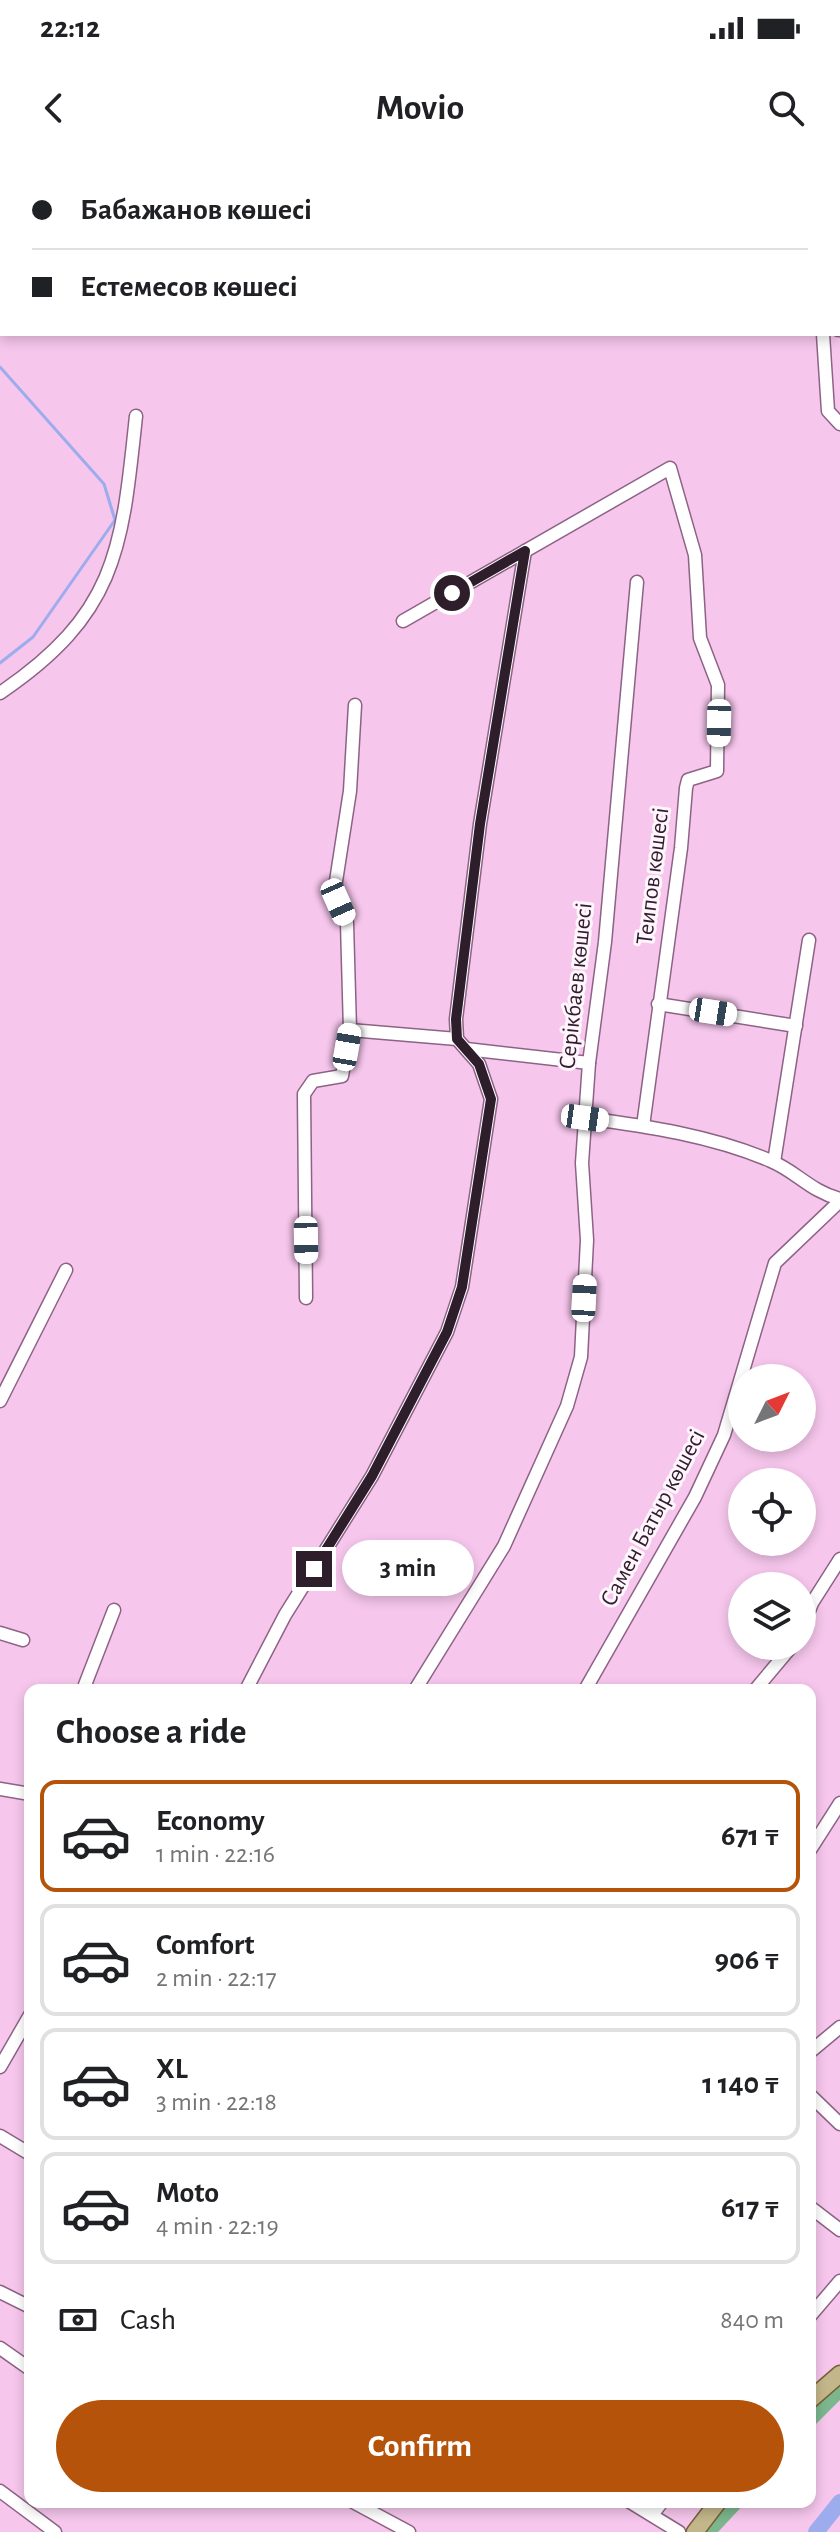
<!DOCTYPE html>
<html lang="en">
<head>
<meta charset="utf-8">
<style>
  :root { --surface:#fff; --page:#f6f6f6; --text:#202124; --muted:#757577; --line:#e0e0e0; --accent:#b45309 }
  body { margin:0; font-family:"Alegreya Sans",sans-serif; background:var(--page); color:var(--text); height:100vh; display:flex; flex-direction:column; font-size:30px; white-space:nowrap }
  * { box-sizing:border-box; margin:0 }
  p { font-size:26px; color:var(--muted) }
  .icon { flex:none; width:44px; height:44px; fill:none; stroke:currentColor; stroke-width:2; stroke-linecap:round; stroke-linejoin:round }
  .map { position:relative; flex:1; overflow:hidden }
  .details { position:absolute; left:24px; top:1524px; width:792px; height:824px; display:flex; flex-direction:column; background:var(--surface); border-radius:16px; box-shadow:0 4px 12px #0003 }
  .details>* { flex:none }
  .top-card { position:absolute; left:0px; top:0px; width:840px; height:176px; box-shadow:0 4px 12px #0003; display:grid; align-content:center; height:176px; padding:0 32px; background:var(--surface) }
  .needle { width:52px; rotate:48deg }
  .buttons { position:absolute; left:728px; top:1204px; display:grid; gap:16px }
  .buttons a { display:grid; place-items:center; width:88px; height:88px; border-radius:50%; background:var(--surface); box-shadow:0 4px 12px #0003; font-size:40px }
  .end { position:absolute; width:36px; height:36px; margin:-18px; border:10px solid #2e1d2b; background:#fff; box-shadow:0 0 0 4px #fff }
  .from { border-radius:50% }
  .bubble { position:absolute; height:56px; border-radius:28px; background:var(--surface); box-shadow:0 4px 12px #0003; font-size:26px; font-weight:600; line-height:56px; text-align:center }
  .car { position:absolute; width:24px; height:48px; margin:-24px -12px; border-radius:10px; box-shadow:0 0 6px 2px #0007; background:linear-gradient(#fff 24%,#345 0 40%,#fff 0 76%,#345 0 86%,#fff 0) }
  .top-card b { display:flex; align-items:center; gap:28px; height:76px; font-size:30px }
  .top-card b+b { border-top:2px solid var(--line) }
  .top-card i { width:20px; height:20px; background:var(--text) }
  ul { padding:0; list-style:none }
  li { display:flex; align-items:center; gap:24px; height:112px; margin:0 16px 12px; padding:0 16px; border:4px solid var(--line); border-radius:16px }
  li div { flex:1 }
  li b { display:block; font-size:30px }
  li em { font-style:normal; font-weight:600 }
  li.active { border-color:var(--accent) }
  li>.icon { width:72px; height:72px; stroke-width:1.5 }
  h2 { padding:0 32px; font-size:36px; line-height:96px }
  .pay { display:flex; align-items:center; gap:20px; height:88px; padding:0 32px; font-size:30px }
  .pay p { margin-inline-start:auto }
  .action { display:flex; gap:16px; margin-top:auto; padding:16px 32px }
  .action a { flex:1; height:92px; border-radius:48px; background:var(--accent); color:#fff; font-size:32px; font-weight:600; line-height:92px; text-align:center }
  .status { display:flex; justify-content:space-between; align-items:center; height:56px; padding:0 40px; background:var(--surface); direction:ltr }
  .status svg { height:22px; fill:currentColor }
  header { display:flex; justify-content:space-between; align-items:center; height:104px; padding:0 32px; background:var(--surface); font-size:36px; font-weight:600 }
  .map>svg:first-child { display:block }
  .green { fill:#7bb68d }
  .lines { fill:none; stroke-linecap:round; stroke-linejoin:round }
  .stream { stroke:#9cacec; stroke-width:3 }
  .river { stroke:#9cacec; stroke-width:16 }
  .minor-casing { stroke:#8d6385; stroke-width:15 }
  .major-casing { stroke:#756136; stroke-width:19 }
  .minor { stroke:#fff; stroke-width:12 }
  .major { stroke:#c3b68a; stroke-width:16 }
  .route { stroke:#2e1d2b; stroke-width:10 }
  .labels { text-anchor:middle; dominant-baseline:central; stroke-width:6; stroke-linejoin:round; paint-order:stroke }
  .street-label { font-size:24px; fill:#2e1d2b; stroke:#fff5fd }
</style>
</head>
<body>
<div class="status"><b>22:12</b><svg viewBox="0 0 49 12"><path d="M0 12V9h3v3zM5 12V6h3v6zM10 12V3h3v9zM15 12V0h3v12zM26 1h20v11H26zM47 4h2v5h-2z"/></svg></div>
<header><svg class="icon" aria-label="back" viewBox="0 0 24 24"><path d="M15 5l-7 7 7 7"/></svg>Movio<svg class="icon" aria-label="search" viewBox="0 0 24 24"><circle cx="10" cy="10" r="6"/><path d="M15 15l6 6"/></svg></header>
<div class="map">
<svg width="840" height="2372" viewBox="0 0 840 2372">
  <rect width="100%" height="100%" fill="#f6c6ec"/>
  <g class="green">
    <path d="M840,2214v26l-30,30v-30z"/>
    <path d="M719,2342h27l-28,30h-23z"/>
  </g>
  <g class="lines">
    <path class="stream" d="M0,207l104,117 11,36 -82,117 -33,26"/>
    <path class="river" d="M816,2372l24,-30"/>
    <defs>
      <g id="minor">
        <path d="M101,0l7,2"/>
        <path d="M798,0v2"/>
        <path d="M179,2l1,-2"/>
        <path d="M838,108h2"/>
        <path d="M838,170h2"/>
        <path d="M823,174l5,77 12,13"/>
        <path d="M403,461l267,-153 25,87 5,83 18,47 -1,86 -29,9 -2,8 -5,60 -38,278"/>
        <path d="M0,533c118,-80 122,-145 136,-277"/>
        <path d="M658,844l138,22"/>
        <path d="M350,870l107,9"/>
        <path d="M466,889l123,14"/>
        <path d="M585,958c62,8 128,18 186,43 26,11 39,30 69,38"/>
        <path d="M774,1002l35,-222"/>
        <path d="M306,1138l-2,-204 9,-13 29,-5 8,-46 -3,-107 -13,-29 16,-103 5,-86"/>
        <path d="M0,1241l66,-131"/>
        <path d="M802,1469l10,-26 28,-44"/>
        <path d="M0,1473l23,7"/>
        <path d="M83,1530l31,-80"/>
        <path d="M246,1530l39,-75 87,-139 75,-144 15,-45 29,-188 -12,-35 -22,-25 -1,-20 24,-195 45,-273"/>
        <path d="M415,1530l89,-144 63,-140 14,-49 6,-117 -5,-77 7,-100 16,-121 32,-360"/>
        <path d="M585,1530l110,-193 29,-62 51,-172 65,-62"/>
        <path d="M755,1530l37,-44"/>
        <path d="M0,1629l30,5"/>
        <path d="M810,1690l30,-47"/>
        <path d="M810,1892l30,-25"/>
        <path d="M0,1907l30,-52"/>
        <path d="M810,1935l30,29"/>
        <path d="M0,1976l30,18"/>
        <path d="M810,2047l30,23"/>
        <path d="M0,2132l30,15"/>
        <path d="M810,2156l30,-35"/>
        <path d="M0,2188l30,21"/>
        <path d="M0,2331l55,41"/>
        <path d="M353,2342l56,30"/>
        <path d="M630,2342l49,30"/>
        <path d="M652,2355l10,-13"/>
      </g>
      <g id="major">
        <path d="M810,2240l30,-26"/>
        <path d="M695,2372l23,-30"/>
      </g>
    </defs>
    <use href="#minor" class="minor-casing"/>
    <use href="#major" class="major-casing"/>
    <use href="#minor" class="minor"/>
    <use href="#major" class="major"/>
  </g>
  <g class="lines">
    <path class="route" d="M314,1409l58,-93 75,-144 15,-45 29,-188 -12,-35 -22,-25 -1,-20 24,-195 45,-273 -73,42"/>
  </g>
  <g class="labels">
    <g class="street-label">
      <text transform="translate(653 716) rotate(-83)">Теипов көшесі</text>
      <text transform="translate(576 826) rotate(-84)">Серікбаев көшесі</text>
      <text transform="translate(653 1358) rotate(-62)">Самен Батыр көшесі</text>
    </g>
  </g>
</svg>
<div class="buttons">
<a><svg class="needle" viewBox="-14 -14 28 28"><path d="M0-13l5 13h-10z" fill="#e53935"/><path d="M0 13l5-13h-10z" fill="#757577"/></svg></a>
<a><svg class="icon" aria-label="locate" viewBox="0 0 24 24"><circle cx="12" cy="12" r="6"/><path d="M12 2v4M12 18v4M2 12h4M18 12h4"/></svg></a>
<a><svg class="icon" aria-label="layers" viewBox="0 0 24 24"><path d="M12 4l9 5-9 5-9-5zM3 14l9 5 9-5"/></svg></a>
</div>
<i class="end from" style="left:452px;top:433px"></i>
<i class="end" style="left:314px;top:1409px"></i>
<div class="bubble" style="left:342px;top:1380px;width:132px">3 min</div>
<i class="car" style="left:719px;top:563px;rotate:181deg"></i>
<i class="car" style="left:338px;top:742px;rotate:156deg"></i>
<i class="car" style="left:713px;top:852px;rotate:99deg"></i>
<i class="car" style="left:347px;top:887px;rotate:10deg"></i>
<i class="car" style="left:585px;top:958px;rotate:98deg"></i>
<i class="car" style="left:306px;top:1080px;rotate:179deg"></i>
<i class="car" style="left:584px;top:1138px;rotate:3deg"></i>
<div class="top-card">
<b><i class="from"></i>Бабажанов көшесі</b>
<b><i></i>Естемесов көшесі</b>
</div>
<section class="details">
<h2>Choose a ride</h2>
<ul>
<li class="active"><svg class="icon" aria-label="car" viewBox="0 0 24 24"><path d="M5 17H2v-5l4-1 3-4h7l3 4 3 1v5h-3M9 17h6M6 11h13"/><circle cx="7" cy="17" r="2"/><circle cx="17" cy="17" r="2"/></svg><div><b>Economy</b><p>1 min · 22:16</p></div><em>671 ₸</em></li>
<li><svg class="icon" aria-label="car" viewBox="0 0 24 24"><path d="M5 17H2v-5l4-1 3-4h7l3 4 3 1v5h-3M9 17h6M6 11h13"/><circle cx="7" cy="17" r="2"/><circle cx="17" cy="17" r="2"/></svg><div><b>Comfort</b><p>2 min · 22:17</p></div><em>906 ₸</em></li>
<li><svg class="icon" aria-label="car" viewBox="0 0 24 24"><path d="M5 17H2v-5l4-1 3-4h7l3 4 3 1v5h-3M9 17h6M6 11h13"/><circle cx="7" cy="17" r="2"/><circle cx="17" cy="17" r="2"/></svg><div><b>XL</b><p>3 min · 22:18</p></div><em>1 140 ₸</em></li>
<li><svg class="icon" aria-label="car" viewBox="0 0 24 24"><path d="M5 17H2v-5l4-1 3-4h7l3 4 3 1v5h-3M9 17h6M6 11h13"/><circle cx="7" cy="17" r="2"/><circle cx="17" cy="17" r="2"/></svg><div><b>Moto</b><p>4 min · 22:19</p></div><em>617 ₸</em></li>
</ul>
<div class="pay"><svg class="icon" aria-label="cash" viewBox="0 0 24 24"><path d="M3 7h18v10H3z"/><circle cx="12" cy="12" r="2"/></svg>Cash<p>840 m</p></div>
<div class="action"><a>Confirm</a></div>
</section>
</div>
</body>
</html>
